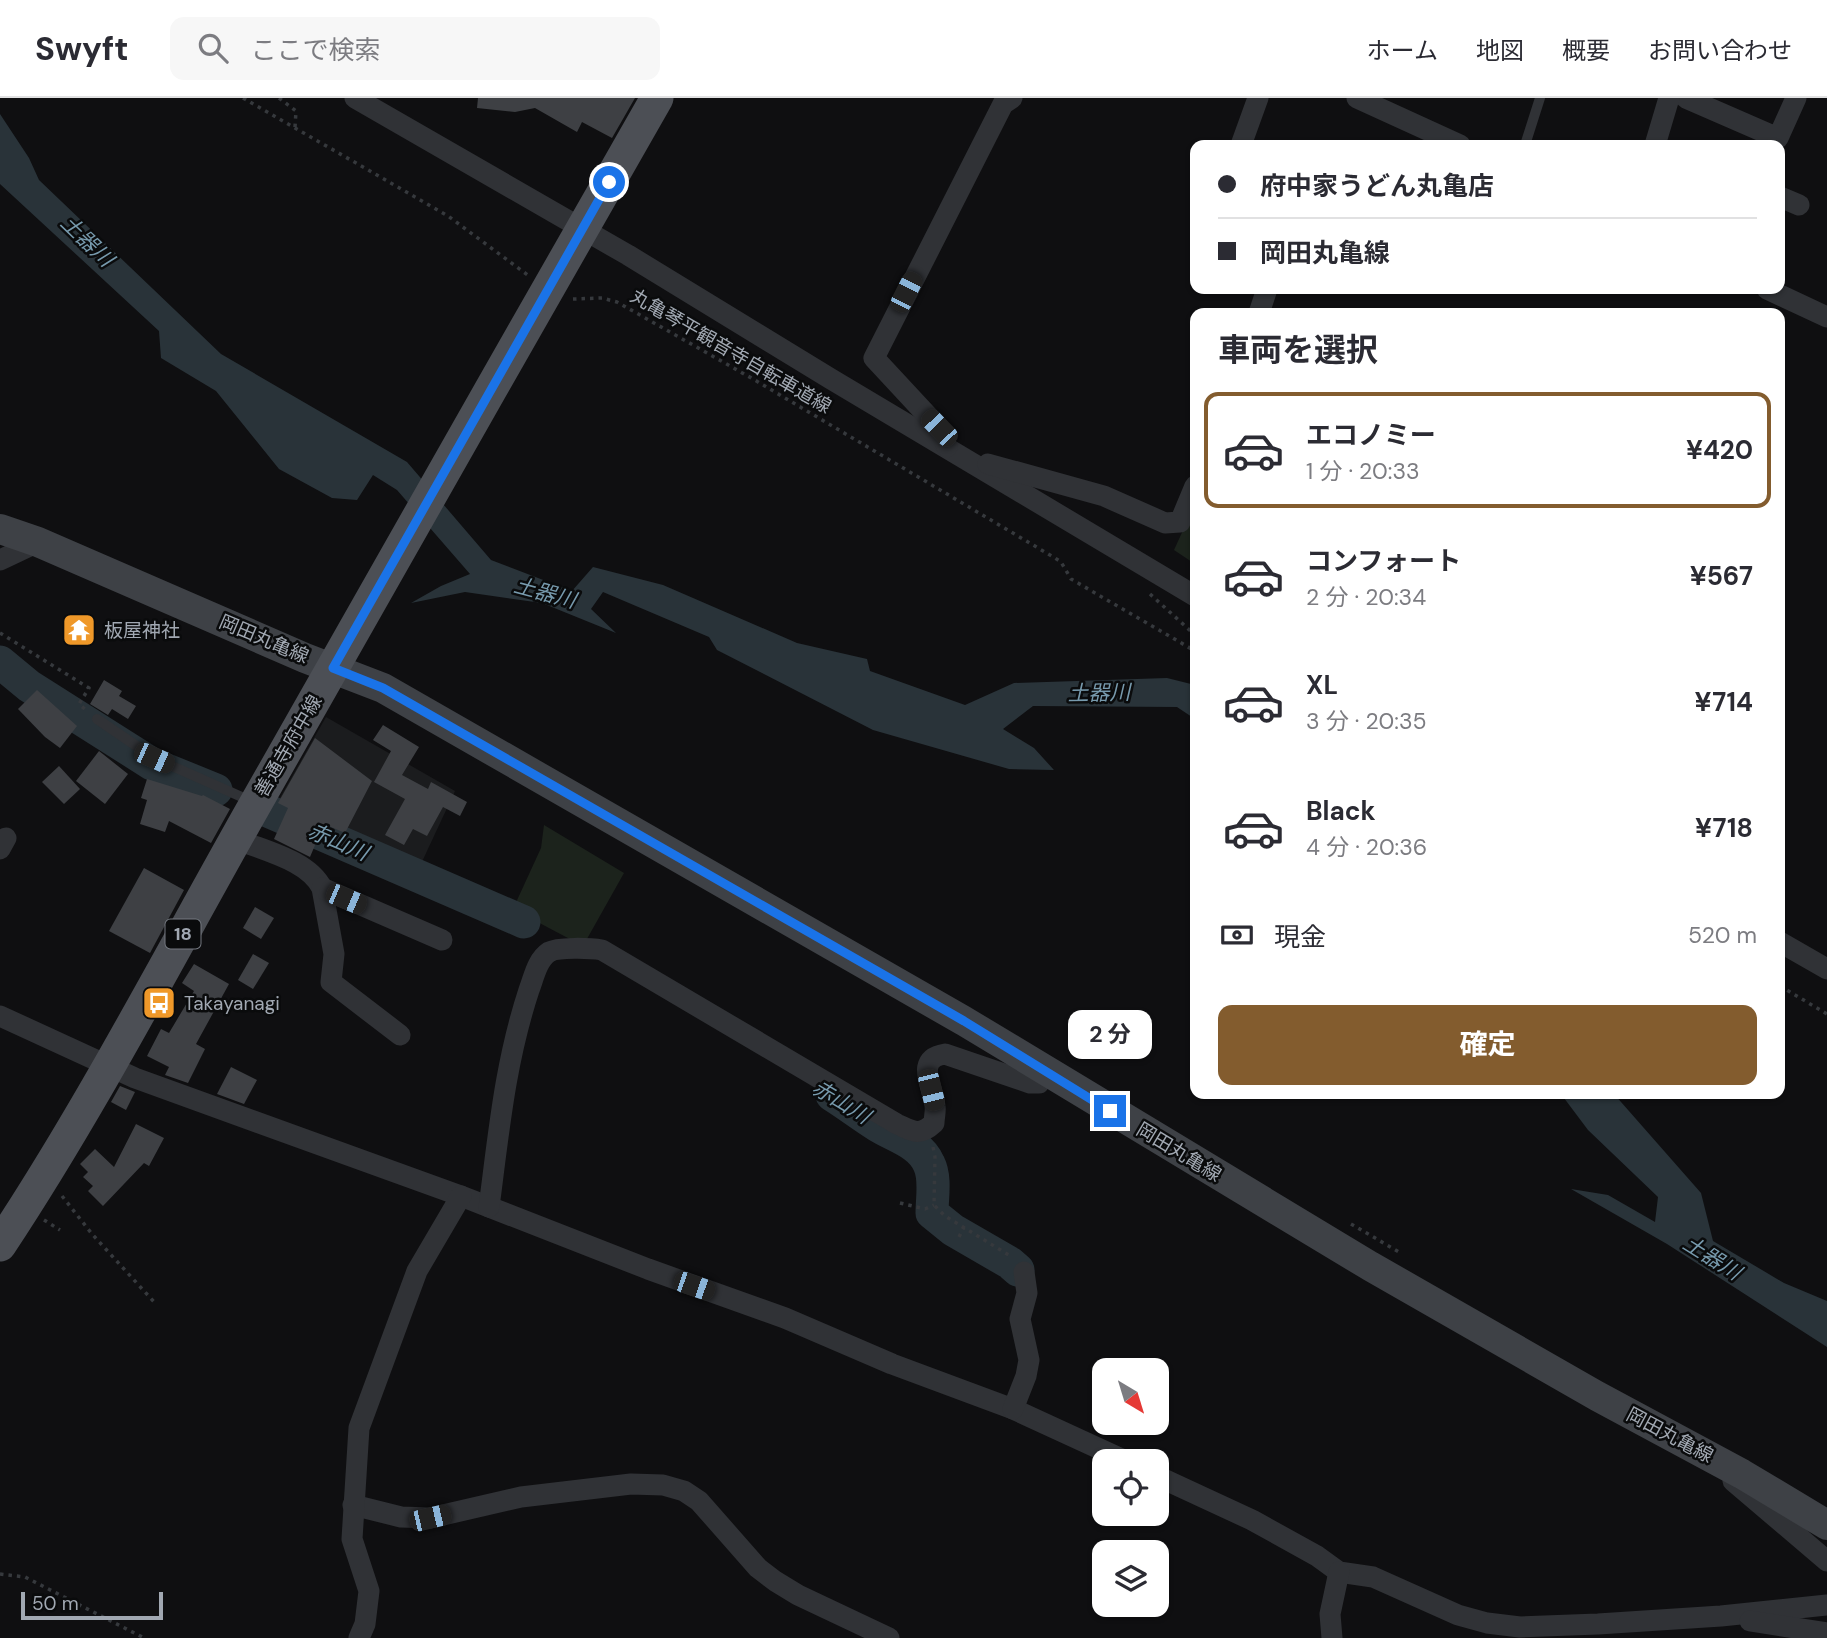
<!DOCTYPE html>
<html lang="ja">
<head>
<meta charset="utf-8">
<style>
  :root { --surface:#fff; --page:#f7f7f7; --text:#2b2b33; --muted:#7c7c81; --line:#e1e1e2; --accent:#835c2e }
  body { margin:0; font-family:"DM Sans","Noto Sans JP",sans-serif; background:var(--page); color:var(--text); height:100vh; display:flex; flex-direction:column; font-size:26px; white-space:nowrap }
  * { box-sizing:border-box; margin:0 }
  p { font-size:23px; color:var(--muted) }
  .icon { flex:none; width:38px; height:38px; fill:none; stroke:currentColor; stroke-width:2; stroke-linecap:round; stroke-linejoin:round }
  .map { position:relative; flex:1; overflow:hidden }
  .side { position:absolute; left:1190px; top:210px; width:595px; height:791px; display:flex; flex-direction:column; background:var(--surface); border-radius:14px; box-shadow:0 2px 5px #0004 }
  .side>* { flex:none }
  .guide { position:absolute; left:1190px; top:42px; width:595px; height:154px; border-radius:14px; box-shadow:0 2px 5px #0004; display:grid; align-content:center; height:154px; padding:0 28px; background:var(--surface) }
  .needle { width:46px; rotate:142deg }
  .controls { position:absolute; left:1092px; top:1260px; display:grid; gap:14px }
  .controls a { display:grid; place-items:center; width:77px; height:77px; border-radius:14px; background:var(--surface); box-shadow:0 2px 5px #0004; font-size:35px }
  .scale { position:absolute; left:21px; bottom:18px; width:142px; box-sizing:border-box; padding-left:7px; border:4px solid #a1a8b2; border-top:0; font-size:19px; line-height:24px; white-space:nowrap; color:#a1a8b2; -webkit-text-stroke:5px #0a0b0c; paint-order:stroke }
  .end { position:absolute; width:32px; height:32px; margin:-16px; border:9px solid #1a73e8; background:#fff; box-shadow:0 0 0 4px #fff }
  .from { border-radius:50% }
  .bubble { position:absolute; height:49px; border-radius:14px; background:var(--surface); box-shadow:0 2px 5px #0004; font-size:23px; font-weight:700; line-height:49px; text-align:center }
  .car { position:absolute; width:21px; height:42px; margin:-21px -10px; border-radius:9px; box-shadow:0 0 5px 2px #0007; background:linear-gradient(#222 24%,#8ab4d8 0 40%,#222 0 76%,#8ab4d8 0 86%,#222 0) }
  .guide b { display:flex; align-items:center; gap:24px; height:66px; font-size:26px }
  .guide b+b { border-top:2px solid var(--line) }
  .guide i { width:18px; height:18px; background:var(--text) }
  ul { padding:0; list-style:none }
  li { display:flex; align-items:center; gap:21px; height:116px; margin:0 14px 10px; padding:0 14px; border:4px solid transparent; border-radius:14px }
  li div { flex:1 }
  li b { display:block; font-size:26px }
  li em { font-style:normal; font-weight:700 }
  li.selected { border-color:var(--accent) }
  li>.icon { width:63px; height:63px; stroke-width:1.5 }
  h2 { padding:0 28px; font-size:32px; line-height:84px }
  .pay { display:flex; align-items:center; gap:18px; height:77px; padding:0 28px; font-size:26px }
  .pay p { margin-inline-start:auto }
  .cta { display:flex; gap:14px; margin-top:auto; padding:14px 28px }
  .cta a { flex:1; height:80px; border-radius:14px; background:var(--accent); color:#fff; font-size:28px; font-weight:700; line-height:80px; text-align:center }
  header { display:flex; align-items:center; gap:42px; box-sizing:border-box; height:98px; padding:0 35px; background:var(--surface); border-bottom:2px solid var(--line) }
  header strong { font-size:33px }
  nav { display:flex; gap:38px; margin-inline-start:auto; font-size:24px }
  .search { width:490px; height:63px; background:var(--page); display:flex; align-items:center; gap:18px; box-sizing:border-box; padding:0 24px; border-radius:14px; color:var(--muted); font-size:26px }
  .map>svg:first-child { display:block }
  .built { fill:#1b1c1e }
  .green { fill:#1c231c }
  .water { fill:#293339 }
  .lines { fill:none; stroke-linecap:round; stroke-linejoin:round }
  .river { stroke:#293339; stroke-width:33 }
  .building { fill:#3e4044 }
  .path { stroke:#36393d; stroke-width:3.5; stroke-dasharray:3.5 5; stroke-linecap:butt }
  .lane { stroke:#303236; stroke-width:10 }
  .street { stroke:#303236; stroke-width:21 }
  .secondary { stroke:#3e4146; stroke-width:30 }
  .primary { stroke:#4c4f55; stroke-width:33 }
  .route { stroke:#1a73e8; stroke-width:9 }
  .labels { text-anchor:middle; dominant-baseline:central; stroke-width:5; stroke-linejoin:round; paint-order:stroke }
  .shield { fill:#0a0b0c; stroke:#747980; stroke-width:2 }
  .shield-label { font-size:18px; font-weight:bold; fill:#a1a8b2 }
  .street-label { font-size:19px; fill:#a1a8b2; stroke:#0a0b0c }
  .poi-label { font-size:19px; fill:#a1a8b2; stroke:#0a0b0c; text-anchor:start }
  .water-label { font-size:21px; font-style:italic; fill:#779aad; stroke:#0a0b0c }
</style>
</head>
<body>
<header>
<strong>Swyft</strong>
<div class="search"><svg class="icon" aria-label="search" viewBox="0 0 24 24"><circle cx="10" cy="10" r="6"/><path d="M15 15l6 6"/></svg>ここで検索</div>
<nav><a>ホーム</a><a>地図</a><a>概要</a><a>お問い合わせ</a></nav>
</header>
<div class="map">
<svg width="1827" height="1540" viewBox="0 0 1827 1540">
  <rect width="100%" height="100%" fill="#0f0f11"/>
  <path class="built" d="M326,619l129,74 -35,75 -143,-63z"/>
  <g class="green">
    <path d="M1195,406v60l-21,-14z"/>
    <path d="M544,727l80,48 -41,73 -70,-37 28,-61z"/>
  </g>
  <g class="water">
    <path d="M0,16l29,44 10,22 182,174 186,108 84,98 81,31 21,-24 70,18 134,58 70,16 3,12 95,34 49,-22 153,-5 28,7v34l-18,-12 -144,-1 -30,23 31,19 20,22 -45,-1 -136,-39 -156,-80 -8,-13 -106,-45 -12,17 25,24 -74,-30 -77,-11 -54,11 30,-17 29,-12 -73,-84 -24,-15 -16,25 -25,-2 -53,-29 -63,-78 -55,-33 -2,-27 -159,-147z"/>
    <path d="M1561,996h53l87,99 12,48 71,42 43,18v46l-160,-103 -96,-55 37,6 47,27 3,-25 -70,-67z"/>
  </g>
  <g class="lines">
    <g class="river">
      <path d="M0,564l29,24 123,78 64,26"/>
      <path d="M268,713l256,111"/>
      <path d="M832,997c16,10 30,21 46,31 18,11 42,17 51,38 7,14 3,34 3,49l21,17 57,33 8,7"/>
    </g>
  </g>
  <g class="building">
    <path d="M478,0h157l-23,40 -30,-16 -5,10 -42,-24 -20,4 -38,-4z"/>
    <path d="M104,582l18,11 -3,5 17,10 -8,13 -16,-10 -4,6 -18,-11z"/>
    <path d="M37,592l40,36 -17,22 -15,-11 -27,-28z"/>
    <path d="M383,627l36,22 -17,28 26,14 3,-7 36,20 -7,14 -17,-9 -16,29 -14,-7 -9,16 -19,-10 20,-36 -31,-17 17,-31 -18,-11z"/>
    <path d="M315,640l57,43 -27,52 -21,-9 -14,33 -36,-18 14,-31 -10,-5z"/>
    <path d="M99,653l29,23 -23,30 -29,-23z"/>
    <path d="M59,668l21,23 -16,15 -22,-22z"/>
    <path d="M147,681l55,17 1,-1 27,14 -19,34 -42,-22 -4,11 -25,-8 7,-24 -6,-2z"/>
    <path d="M144,770l40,22 -34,63 -41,-22z"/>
    <path d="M255,809l19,11 -13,21 -18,-11z"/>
    <path d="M253,856l16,9 -16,26 -15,-9z"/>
    <path d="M194,866l35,20 -33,60 9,5 -17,34 -23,-8 4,-8 -22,-11 14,-27 8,4 25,-42 -12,-8z"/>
    <path d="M231,969l26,13 -13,24 -27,-10z"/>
    <path d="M120,988l15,6 -9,18 -15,-8z"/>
    <path d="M136,1026l28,14 -15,28 -5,-3 -41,43 -15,-15 5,-5 -10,-9 5,-5 -8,-8 15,-15 19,18z"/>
  </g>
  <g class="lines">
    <g class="path">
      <path d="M243,0l205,118 81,60"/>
      <path d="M279,0l17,13 -1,16"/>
      <path d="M573,201l29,-1 15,4 136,77 302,179 6,4 10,17 124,72"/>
      <path d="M1150,496l45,41"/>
      <path d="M0,535l89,55 -10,16 8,7"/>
      <path d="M1780,888l47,28"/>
      <path d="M933,1049l2,10 -1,48 11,11 67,41"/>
      <path d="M62,1098l30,38 63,69"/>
      <path d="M900,1105l25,6 9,-4"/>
      <path d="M44,1122l16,10"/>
      <path d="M1351,1126l48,28"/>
      <path d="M959,1139l5,-10"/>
      <path d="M0,1476l25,3 119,61"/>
    </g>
    <g class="lane">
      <path d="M1525,47l15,-47"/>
      <path d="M97,621l57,39 99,44"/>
    </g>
    <g class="street">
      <path d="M355,0l273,157 203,124 364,217"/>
      <path d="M1357,0l103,47"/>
      <path d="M1686,0l92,40 18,-40"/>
      <path d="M1241,47l17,-47"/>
      <path d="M1655,47l14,-47"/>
      <path d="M1780,99l19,8"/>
      <path d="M1767,191l60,28"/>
      <path d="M1259,215l8,-24"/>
      <path d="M947,349l-8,-19 -65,-70 129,-254 9,-6"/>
      <path d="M988,366l116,32 61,27 15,-1 15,-36"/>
      <path d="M0,462l38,-18"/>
      <path d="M236,741c28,12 72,21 86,49l12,66 -3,28 69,53"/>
      <path d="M0,751l6,-11"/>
      <path d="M322,790l120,52"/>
      <path d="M1780,844l47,27"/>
      <path d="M0,918l135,62 326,118 187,73 137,49 107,46 121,45 113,52"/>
      <path d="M489,1109c10,-76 16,-144 40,-217 5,-13 8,-30 20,-38 9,-5 41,-4 53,-2l295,174c16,7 22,13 37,-1 0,-5 2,-12 1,-17 -2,-20 -21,-47 10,-52l85,29h9l7,-11"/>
      <path d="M1013,1311l13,-33 3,-16 -9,-41 7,-26 -3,-21"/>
      <path d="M1157,1378l95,44 65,36 22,16 34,5 85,38 29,8 33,4 78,-3 123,-8 106,-11"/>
      <path d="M1733,1383l94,80"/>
      <path d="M353,1407l48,12 29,1 91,-21 110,-13 32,1 21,6 15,10 59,67 17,13 23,14 91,43"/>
      <path d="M1750,1523l77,12"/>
      <path d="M359,1540l6,-14 4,-33 -17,-52 7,-111 58,-157 44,-75"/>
      <path d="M1332,1540l-2,-24 9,-42"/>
    </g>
    <path class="secondary" d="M0,431l38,13 267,116 78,30 581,333 406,245 227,130 145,78 85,51"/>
    <path class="primary" d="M0,1147c94,-142 172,-294 256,-442 133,-236 267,-470 401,-705"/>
  </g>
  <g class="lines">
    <path class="route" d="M609,84l-276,486 50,20 581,333 146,90"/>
  </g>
  <defs>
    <symbol id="temple-square" viewBox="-11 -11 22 22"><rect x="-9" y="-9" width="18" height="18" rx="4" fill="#ef9829" stroke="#0a0b0c"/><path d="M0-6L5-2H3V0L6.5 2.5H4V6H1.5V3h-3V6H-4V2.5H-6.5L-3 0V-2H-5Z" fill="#fff"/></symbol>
    <symbol id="bus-square" viewBox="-11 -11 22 22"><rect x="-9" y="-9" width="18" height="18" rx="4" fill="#ef9829" stroke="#0a0b0c"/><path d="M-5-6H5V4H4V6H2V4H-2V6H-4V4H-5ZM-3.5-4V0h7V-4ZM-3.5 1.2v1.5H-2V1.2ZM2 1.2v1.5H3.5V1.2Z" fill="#fff"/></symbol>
  </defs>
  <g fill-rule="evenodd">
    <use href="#temple-square" x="60" y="513" width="38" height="38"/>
    <use href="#bus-square" x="140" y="886" width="38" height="38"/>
  </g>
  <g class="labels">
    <rect class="shield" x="165.5" y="821.5" width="35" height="29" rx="5"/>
    <g class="shield-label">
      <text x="183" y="836">18</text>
    </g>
    <g class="street-label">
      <text transform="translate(731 253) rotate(30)">丸亀琴平観音寺自転車道線</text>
      <text transform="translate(264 541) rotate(23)">岡田丸亀線</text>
      <text transform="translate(288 648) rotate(-60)">善通寺府中線</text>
      <text transform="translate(1179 1054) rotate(31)">岡田丸亀線</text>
      <text transform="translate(1670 1337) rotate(28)">岡田丸亀線</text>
    </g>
    <g class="poi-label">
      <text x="104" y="532">板屋神社</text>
      <text x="184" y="905">Takayanagi</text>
    </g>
    <g class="water-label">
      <text transform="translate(87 143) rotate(44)">土器川</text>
      <text transform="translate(545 495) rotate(15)">土器川</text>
      <text transform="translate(1099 595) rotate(-1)">土器川</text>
      <text transform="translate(338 744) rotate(23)">赤山川</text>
      <text transform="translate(841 1004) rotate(31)">赤山川</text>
      <text transform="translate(1712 1160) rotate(32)">土器川</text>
    </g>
  </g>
</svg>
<div class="controls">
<a><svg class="needle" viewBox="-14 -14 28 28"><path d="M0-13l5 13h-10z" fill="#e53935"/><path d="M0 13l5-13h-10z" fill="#7c7c81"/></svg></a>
<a><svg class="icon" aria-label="locate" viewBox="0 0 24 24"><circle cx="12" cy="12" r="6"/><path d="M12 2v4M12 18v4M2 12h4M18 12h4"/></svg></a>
<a><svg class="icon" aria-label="layers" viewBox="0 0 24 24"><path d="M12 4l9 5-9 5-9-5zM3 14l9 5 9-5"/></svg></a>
</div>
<div class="scale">50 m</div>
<i class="end from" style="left:609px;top:84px"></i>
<i class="end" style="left:1110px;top:1013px"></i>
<div class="bubble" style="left:1068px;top:912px;width:84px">2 分</div>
<i class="car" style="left:906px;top:194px;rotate:27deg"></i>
<i class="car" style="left:939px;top:330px;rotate:316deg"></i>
<i class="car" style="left:154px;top:660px;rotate:114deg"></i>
<i class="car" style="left:346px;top:801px;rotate:113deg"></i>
<i class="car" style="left:931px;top:992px;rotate:166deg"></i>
<i class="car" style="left:694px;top:1188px;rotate:109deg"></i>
<i class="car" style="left:430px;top:1420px;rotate:77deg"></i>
<div class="guide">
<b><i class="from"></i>府中家うどん丸亀店</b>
<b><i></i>岡田丸亀線</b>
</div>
<section class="side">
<h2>車両を選択</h2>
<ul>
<li class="selected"><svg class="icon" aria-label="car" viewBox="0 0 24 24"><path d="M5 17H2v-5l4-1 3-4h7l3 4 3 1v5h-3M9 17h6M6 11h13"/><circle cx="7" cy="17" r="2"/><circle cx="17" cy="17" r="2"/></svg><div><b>エコノミー</b><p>1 分 · 20:33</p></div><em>¥420</em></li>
<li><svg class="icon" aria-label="car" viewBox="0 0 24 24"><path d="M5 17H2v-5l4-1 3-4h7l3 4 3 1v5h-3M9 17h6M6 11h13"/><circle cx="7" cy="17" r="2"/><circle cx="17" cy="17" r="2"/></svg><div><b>コンフォート</b><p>2 分 · 20:34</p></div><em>¥567</em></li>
<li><svg class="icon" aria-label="car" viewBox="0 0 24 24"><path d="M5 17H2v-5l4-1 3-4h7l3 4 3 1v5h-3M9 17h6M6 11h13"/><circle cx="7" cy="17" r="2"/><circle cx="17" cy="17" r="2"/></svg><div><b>XL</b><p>3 分 · 20:35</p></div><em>¥714</em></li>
<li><svg class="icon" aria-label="car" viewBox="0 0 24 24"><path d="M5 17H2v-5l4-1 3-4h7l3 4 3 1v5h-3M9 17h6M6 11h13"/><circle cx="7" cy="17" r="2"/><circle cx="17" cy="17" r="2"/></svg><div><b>Black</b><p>4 分 · 20:36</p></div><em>¥718</em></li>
</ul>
<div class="pay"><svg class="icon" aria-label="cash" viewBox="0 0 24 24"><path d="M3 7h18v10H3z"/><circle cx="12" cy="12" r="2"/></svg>現金<p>520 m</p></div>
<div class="cta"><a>確定</a></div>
</section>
</div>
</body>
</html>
